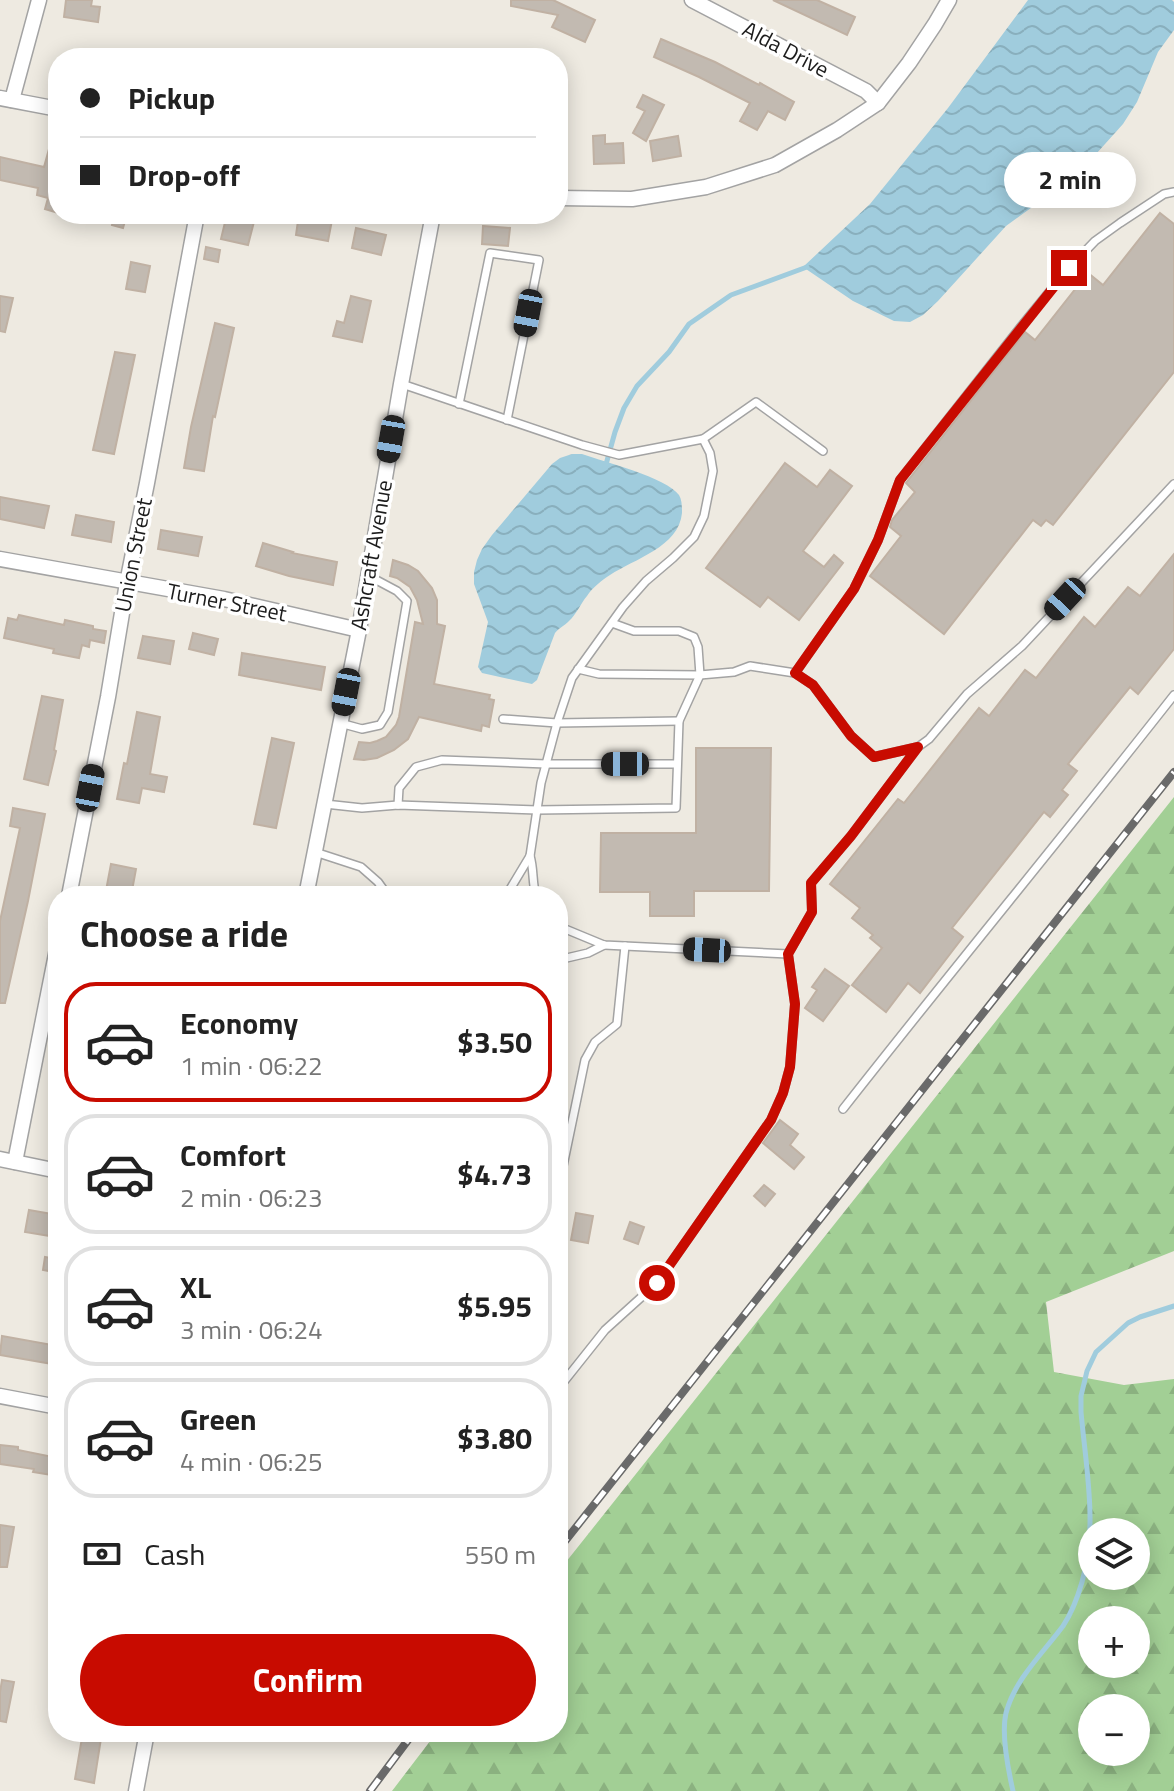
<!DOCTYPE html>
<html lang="en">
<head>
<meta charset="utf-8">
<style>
  :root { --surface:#fff; --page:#f6f6f6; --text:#222; --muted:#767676; --line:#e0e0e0; --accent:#c80b00 }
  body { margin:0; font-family:"Titillium Web",sans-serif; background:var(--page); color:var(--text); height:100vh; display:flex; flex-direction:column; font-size:30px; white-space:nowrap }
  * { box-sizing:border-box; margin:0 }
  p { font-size:26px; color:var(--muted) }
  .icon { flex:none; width:44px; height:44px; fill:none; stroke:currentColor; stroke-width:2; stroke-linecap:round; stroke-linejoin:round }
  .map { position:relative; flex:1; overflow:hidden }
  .sheet { position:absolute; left:48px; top:886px; width:520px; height:856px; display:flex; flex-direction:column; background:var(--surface); border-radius:32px; box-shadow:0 4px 20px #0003 }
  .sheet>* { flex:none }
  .banner { position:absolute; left:48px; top:48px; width:520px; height:176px; border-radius:32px; box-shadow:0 4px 20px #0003; display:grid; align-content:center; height:176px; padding:0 32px; background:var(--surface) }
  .fabs { position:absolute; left:1078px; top:1518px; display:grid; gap:16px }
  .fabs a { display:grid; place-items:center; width:72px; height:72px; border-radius:50%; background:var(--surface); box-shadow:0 4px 20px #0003; font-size:40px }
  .end { position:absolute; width:36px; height:36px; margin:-18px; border:10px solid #c80b00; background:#fff; box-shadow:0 0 0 4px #fff }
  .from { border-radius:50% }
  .bubble { position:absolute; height:56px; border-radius:28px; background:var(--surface); box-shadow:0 4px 20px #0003; font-size:26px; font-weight:700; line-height:56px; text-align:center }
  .car { position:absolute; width:24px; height:48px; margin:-24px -12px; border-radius:10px; box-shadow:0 0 6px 2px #0007; background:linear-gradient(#222 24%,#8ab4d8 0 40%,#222 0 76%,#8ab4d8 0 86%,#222 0) }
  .banner b { display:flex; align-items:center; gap:28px; height:76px; font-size:30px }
  .banner b+b { border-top:2px solid var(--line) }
  .banner i { width:20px; height:20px; background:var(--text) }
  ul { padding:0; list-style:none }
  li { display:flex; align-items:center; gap:24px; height:120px; margin:0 16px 12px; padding:0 16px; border:4px solid var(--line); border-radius:32px }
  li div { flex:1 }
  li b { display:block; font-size:30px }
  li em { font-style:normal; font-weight:700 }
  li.selected { border-color:var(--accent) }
  li>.icon { width:72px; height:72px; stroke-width:1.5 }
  h2 { padding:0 32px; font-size:36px; line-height:96px }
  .pay { display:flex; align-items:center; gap:20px; height:88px; padding:0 32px; font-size:30px }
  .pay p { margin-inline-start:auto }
  .primary-button { display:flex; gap:16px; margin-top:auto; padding:16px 32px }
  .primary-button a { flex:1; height:92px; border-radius:48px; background:var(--accent); color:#fff; font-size:32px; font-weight:700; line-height:92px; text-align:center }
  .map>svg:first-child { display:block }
  .forest { fill:url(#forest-firs); fill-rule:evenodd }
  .water { fill:url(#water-waves) }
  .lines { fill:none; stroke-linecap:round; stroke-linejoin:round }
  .stream { stroke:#a0ccdd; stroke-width:5 }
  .building { fill:#c2bab1; stroke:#c0b1a3; stroke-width:2 }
  .lane-casing { stroke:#a3a3a3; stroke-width:10 }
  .street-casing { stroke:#a3a3a3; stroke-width:17 }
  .lane { stroke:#fff; stroke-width:7 }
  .street { stroke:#fff; stroke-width:14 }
  .rail-casing { stroke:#6a6a6a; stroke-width:8 }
  .rail { stroke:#fff; stroke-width:5; stroke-dasharray:15; stroke-linecap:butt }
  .route { stroke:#c80b00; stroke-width:10 }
  .labels { text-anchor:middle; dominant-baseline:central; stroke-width:7; stroke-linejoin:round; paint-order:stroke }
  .street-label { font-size:22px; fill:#1c1c1c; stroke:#fff }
</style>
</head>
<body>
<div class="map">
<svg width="1174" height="1791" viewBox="0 0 1174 1791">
  <defs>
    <pattern id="forest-firs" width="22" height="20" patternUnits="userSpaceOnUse" patternTransform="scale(2)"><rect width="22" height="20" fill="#a2cf95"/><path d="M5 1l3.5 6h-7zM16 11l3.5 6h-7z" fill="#8bb180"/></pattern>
    <pattern id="water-waves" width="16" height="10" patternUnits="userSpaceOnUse" patternTransform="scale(2)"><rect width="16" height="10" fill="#a0ccdd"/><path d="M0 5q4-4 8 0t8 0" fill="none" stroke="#89afbd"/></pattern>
  </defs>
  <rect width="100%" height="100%" fill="#eeeae1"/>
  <path class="forest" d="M1174,797v454l-128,51 8,70 70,13 50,-6v412h-782l45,-59h121v-160zM1092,1532h44v44h-44zM1092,1620h44v44h-44zM1092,1708h44v44h-44z"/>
  <g class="water">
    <path d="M1028,0h144l2,2v28l-16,22 -21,50 -14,22 -45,50 -72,52 -68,75 -15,14 -13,7 -16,-1 -41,-20 -50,-34 67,-63 78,-96z"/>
    <path d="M572,454h10c22,8 84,23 97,41 3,5 3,12 3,18 -3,34 -48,46 -72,62 -8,5 -18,13 -23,21 -6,7 -11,19 -18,25 -5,5 -9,6 -14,12l-18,47 -5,4 -50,-11 -4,-6 10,-45 -14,-38v-12l3,-12 5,-11 10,-14 60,-71 8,-6z"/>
  </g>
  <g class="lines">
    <g class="stream">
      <path d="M605,468l10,-36 9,-24 13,-22 32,-34 20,-28 42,-29 76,-28"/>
      <path d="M1013,1791c-5,-22 -12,-57 -7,-78 9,-34 37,-60 57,-87 8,-12 15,-30 19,-44 16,-55 4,-114 -1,-170v-16l6,-25 9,-19 32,-29 12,-6 34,-11"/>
    </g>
  </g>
  <g class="building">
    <path d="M66,0h26l-1,6 9,1 -2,15 -34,-5z"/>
    <path d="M511,0h42l42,20 -10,22 -33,-15 6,-12 -47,-9z"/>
    <path d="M773,0h44l38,17 -8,18z"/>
    <path d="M661,39l54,23 44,23 1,-2 34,19 -9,18 -17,-9 -11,19 -17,-9 10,-18 -51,-26 -45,-20z"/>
    <path d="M643,95l21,10 -18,36 -13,-8 12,-22 -8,-4z"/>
    <path d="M54,131l4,1v81l-13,-4 3,-11 -11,-3 1,-7 -38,-8v-23l44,10z"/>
    <path d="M605,135v9l18,-1 1,20 -30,1 -1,-28z"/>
    <path d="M678,136l3,20 -28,5 -3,-20z"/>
    <path d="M1160,213l14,11v148l-121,153 -7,-5 -5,6 -8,-6 -89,114 -74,-58 31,-40 -11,-9 2,-7 23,-28 -9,-9 119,-151 10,8 53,-67 15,12z"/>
    <path d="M115,214h12l-4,14 -11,-3z"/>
    <path d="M227,214h29l-8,31 -27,-6z"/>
    <path d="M299,214l33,6 -4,21 -32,-6z"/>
    <path d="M483,226l27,2 -2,18 -26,-2z"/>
    <path d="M356,228l30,7 -5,20 -29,-7z"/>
    <path d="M206,247l14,3 -2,12 -14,-3z"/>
    <path d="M131,262l19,4 -5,26 -19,-3z"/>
    <path d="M0,296l13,2 -8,34 -5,-1z"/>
    <path d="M351,296l20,5 -9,41 -29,-6 4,-15 7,2z"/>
    <path d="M215,323l19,5 -19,89 -2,-1 -9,55 -20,-3 7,-41z"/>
    <path d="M115,352l20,3 -21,99 -21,-4z"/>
    <path d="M785,463l32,24 13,-17 22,16 -49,65 21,16 10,-12 9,8 -44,57 -31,-23 -8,10 -54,-39z"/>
    <path d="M0,497l49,9 -5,22 -44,-9z"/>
    <path d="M76,515l38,7 -3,20 -39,-7z"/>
    <path d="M161,530l41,7 -4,19 -40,-7z"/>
    <path d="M263,543l30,9 -1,1 45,9 -4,23 -44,-9 -33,-10z"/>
    <path d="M1174,554v95l-36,45 -8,-7 -62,77 9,7 -15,19 6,5 -18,22 -6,-5 -92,116 11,9 -43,56 -12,-10 -22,29 -34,-27 30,-37 -12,-10 3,-3 -21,-17 8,-10 -30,-24 68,-85 6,4 75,-95 10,8 36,-46 11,8 48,-61 11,10 33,-40 12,9z"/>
    <path d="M393,560l15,5 10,6 14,17 5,12v24l8,2 -11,58 56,11 -1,4 5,1 -5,27 -7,-2 -1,6 -62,-14 -11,22 -14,11 -17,8 -13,2 -10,-1 5,-17 11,1 7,-2 9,-4 10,-12 3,-8 16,-95 8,2 -6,-24 -7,-13 -13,-9 -7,-2z"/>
    <path d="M19,615l45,10 1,-5 28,6v3l13,2 -2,12 -14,-3 -1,7 -7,-2 -3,13 -26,-5 1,-4 -50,-11 4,-20 9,2z"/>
    <path d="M193,633l25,6 -4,16 -25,-6z"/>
    <path d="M143,636l31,5 -4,23 -32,-6z"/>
    <path d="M242,653l83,14 -4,23 -82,-15z"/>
    <path d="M42,696l21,4 -9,50 2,1 -8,34 -24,-6z"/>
    <path d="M137,712l23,5 -10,57 17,3 -3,15 -22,-4 -3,15 -22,-4 7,-36 3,1z"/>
    <path d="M272,738l22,5 -18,85 -22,-4z"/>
    <path d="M696,748h75l-2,143h-75v25h-44v-24h-50l1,-59h95z"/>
    <path d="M13,808l32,6 -17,87 -23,102h-5v-82l20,-93 -10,-2z"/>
    <path d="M111,864l25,5 -5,27h-26z"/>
    <path d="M825,969l24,17 -26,35 -18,-13 12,-18 -5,-3z"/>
    <path d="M780,1120l18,14 -8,11 14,12 -10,12 -31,-26z"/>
    <path d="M764,1185l11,9 -10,12 -11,-10z"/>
    <path d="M29,1210l29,5 -2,22 -31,-5z"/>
    <path d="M576,1213l17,3 -5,27 -17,-3z"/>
    <path d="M630,1222l14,5 -6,17 -14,-5z"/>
    <path d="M45,1257l12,2 -3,13 -11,-2z"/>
    <path d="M2,1336l56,10v19l-58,-10z"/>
    <path d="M0,1445l18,2v3l40,8v18l-25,-4 1,-3 -34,-5z"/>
    <path d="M0,1525l14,2 -7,40h-7z"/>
    <path d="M2,1680l12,2 -8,40 -6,-1v-29z"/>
    <path d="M83,1732h19l-8,51 -19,-4z"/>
  </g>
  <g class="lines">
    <defs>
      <g id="lane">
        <path d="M402,384l180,61 37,10 84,-16 53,-37 67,49"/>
        <path d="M459,404l31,-151 49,7 -32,160"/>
        <path d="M578,669l21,5 101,1 34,-3 16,-6 45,7 18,12 38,51 23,21 44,-10"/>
        <path d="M795,673l59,-84 24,-49 22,-60 127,-161 42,-51 26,-27 25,-18 44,-29 10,-2"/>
        <path d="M503,719l54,4 122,-2"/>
        <path d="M340,723l22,6 18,-4 8,-13 19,-111 -10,-10 -30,-16"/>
        <path d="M325,804l37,4 36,-3 139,5 139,-2 3,-87 21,-46 -2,-28 -4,-10 -15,-6h-45l-22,-8"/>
        <path d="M398,805l1,-17 17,-21 26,-7 104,4h131"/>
        <path d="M315,852l46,15 17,15 10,14"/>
        <path d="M530,856c4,13 2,27 6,40"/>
        <path d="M506,896l24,-40 11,-73 16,-60 15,-45 51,-71 23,-26 27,-23 21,-21 10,-21 9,-45 -3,-18 -7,-14"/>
        <path d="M558,926l46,19 184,9"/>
        <path d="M558,960l30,-7 16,-8"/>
        <path d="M843,1109c109,-139 222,-275 331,-414"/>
        <path d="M558,1190l27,-130 10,-18 22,-18 8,-78"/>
        <path d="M558,1389l47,-59 52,-47 114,-163 12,-27 7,-26 5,-63 -7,-50 24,-42 -1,-29 40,-47 67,-89 11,-8 38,-45 55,-48 152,-162"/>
      </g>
      <g id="street">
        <path d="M692,0l174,91 12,12"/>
        <path d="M0,98l58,11"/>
        <path d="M12,100l27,-100"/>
        <path d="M558,198l74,1 74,-12 69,-22 62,-35 41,-27 31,-40 26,-39 14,-24"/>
        <path d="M0,559l224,40 135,31"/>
        <path d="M69,896l39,-199 19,-114 20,-100 50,-269"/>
        <path d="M306,896l53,-266 42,-246 32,-170"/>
        <path d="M0,1159l58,12"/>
        <path d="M15,1162l43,-218"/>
        <path d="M0,1396l58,11"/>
        <path d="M136,1791l11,-59"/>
      </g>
    </defs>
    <use href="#lane" class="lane-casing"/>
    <use href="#street" class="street-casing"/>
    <use href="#lane" class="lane"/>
    <use href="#street" class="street"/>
    <defs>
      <g id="rail">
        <path d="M558,1550l616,-778"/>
        <path d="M370,1791l44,-59"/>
      </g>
    </defs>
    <use href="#rail" class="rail-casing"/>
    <use href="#rail" class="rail"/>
  </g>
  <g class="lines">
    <path class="route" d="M657,1283l114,-163 12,-27 7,-26 5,-63 -7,-50 24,-42 -1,-29 40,-47 67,-89 -44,10 -23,-21 -38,-51 -18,-12 59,-84 24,-49 22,-60 169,-212"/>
  </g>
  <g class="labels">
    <g class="street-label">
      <text transform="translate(786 49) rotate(28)">Alda Drive</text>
      <text transform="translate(133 555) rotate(-79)">Union Street</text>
      <text transform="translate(371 555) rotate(-80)">Ashcraft Avenue</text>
      <text transform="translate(227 602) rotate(11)">Turner Street</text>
    </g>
  </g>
</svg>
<div class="fabs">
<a><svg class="icon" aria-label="layers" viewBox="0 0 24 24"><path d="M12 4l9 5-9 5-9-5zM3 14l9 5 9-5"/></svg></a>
<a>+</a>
<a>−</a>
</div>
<i class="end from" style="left:657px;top:1283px"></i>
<i class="end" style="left:1069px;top:268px"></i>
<div class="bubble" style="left:1004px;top:152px;width:132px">2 min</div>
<i class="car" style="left:528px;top:313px;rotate:191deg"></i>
<i class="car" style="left:391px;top:439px;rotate:190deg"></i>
<i class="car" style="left:1065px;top:599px;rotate:223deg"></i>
<i class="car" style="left:346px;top:692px;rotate:191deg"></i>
<i class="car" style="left:625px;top:764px;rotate:270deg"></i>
<i class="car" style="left:90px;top:788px;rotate:11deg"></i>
<i class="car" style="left:707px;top:950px;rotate:273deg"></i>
<div class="banner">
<b><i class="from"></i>Pickup</b>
<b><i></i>Drop-off</b>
</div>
<section class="sheet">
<h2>Choose a ride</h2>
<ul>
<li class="selected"><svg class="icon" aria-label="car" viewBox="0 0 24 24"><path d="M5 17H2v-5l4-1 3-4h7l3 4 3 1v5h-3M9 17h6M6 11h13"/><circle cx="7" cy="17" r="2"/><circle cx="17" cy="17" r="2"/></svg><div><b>Economy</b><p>1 min · 06:22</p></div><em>$3.50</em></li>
<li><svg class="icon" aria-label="car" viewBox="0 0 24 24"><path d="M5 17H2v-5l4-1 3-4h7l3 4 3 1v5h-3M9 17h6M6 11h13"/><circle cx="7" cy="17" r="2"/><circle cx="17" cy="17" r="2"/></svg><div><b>Comfort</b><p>2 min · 06:23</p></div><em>$4.73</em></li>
<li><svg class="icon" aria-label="car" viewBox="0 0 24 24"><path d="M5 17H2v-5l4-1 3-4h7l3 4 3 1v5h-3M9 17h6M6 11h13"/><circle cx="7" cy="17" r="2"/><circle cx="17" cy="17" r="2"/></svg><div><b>XL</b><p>3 min · 06:24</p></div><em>$5.95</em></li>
<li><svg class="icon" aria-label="car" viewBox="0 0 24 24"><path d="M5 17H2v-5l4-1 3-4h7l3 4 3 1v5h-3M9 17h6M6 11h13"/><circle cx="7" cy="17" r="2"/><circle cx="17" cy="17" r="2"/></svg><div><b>Green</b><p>4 min · 06:25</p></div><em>$3.80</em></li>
</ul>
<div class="pay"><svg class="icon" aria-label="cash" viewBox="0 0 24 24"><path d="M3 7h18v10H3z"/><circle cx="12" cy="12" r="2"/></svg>Cash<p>550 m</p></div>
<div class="primary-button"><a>Confirm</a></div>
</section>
</div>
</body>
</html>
